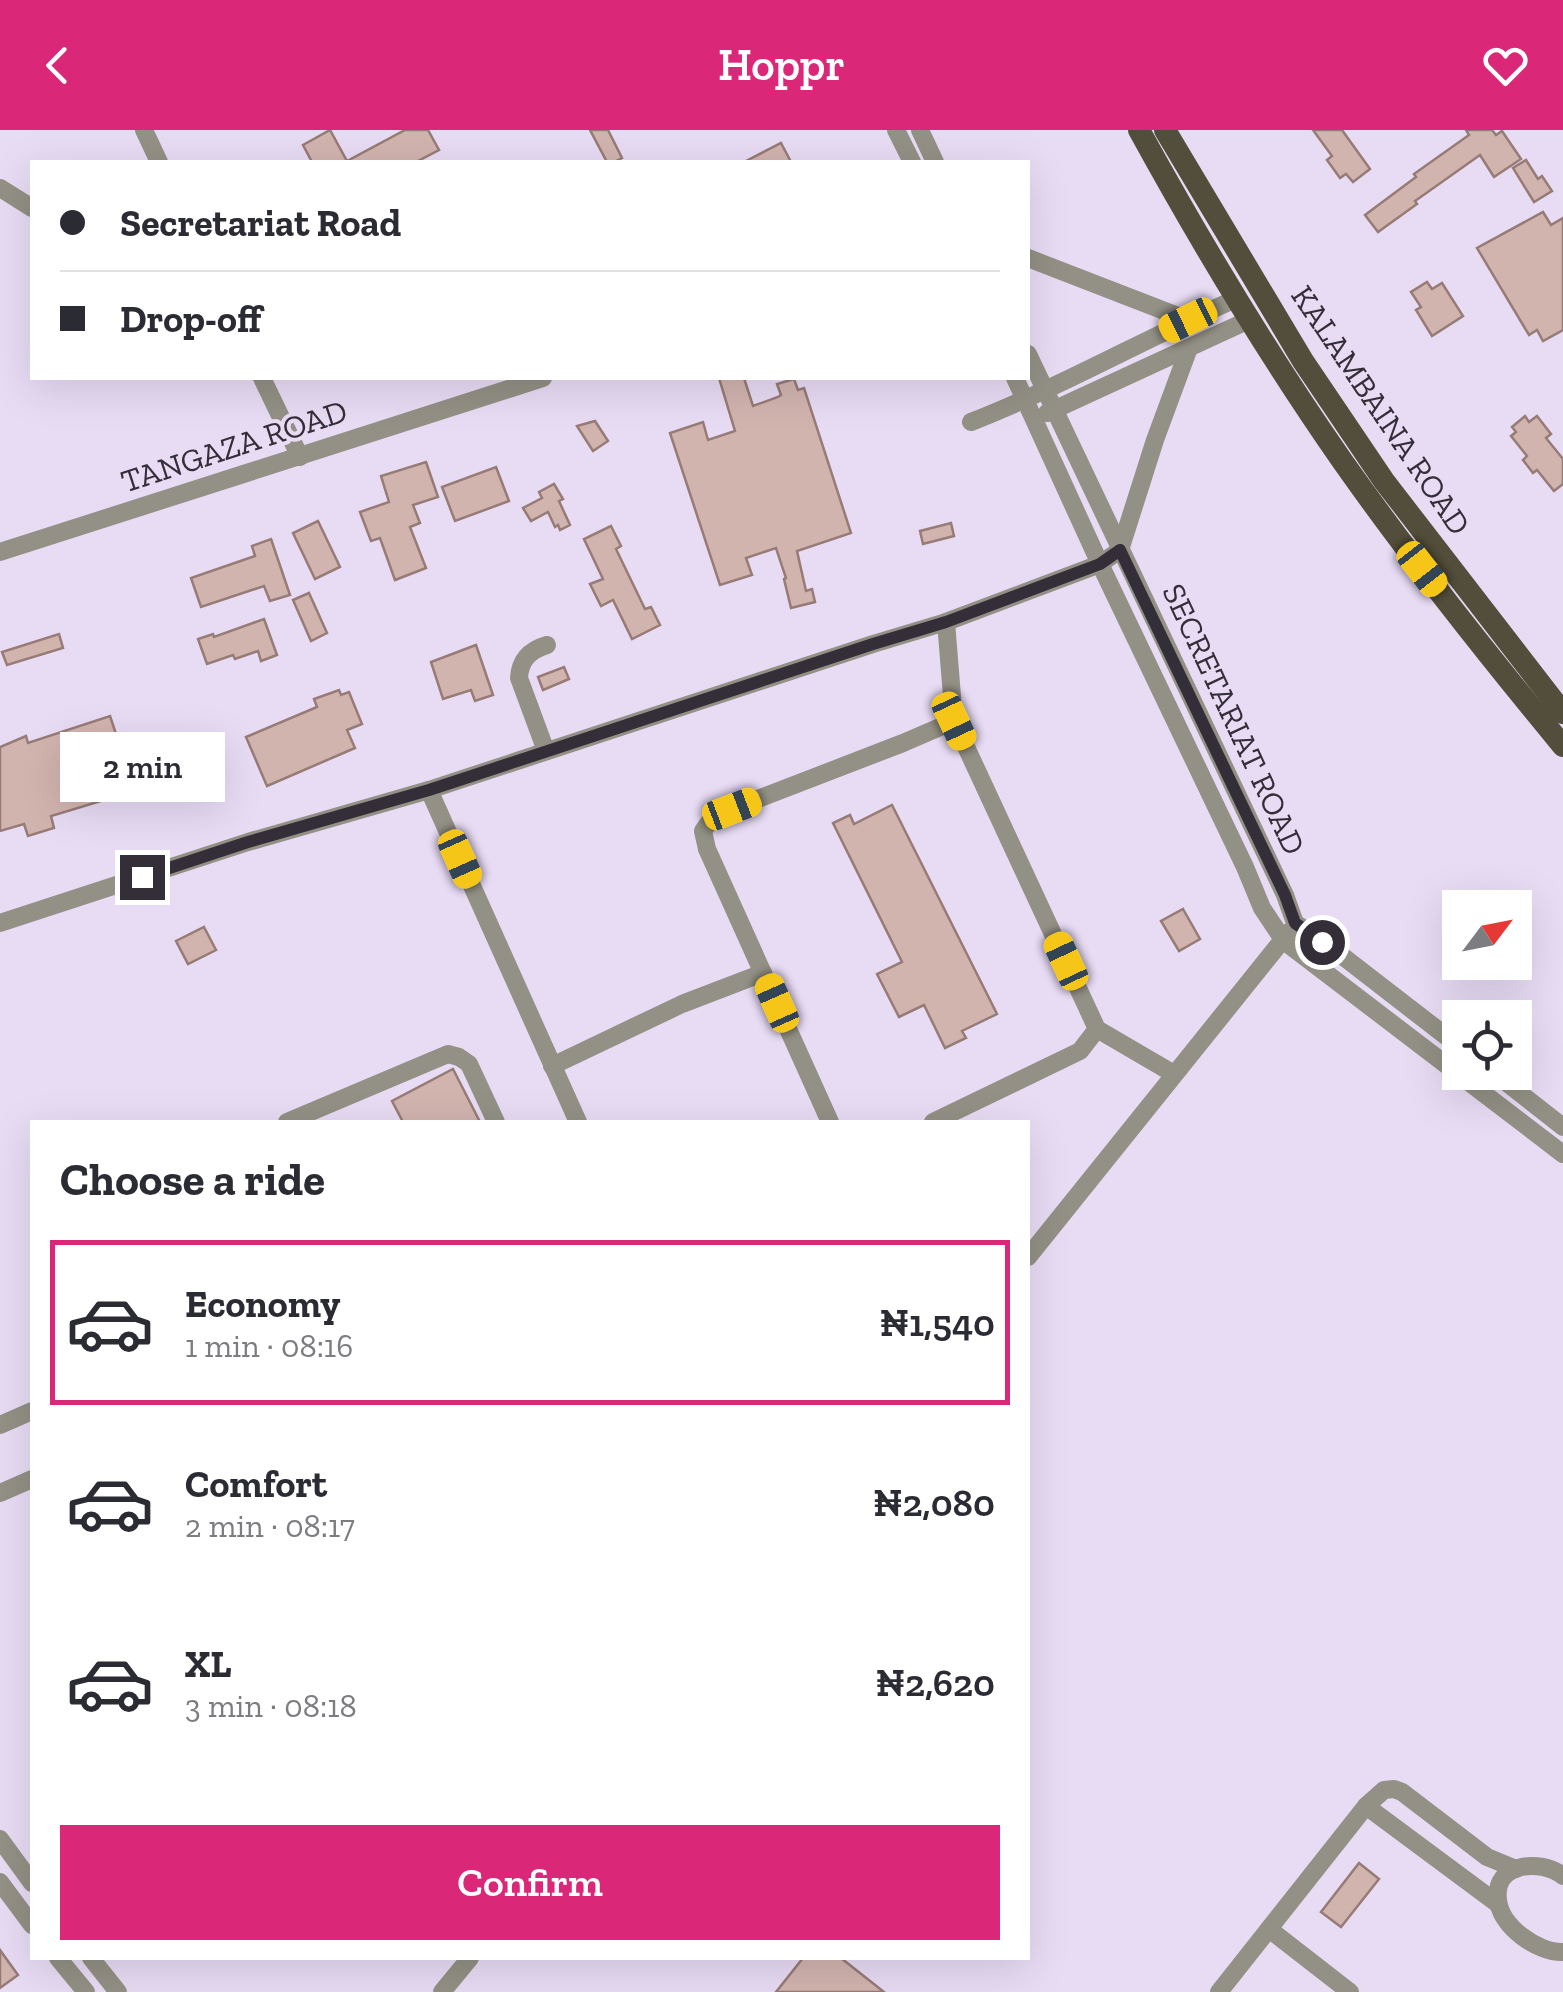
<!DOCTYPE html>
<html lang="en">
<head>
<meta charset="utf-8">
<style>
  :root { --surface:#fff; --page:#f2f2f3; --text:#2b2b33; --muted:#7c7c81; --line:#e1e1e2; --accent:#db2777 }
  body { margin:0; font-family:"Zilla Slab",serif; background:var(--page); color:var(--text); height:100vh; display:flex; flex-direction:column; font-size:38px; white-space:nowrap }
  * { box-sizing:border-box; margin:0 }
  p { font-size:32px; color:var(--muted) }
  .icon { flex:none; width:55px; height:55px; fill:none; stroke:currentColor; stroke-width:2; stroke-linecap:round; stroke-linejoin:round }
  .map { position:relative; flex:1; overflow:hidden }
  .details { position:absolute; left:30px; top:990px; width:1000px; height:840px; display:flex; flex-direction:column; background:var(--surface); border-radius:0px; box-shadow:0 10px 40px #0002 }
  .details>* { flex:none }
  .banner { position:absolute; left:30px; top:30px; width:1000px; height:220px; border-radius:0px; box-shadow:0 10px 40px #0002; display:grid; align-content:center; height:220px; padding:0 30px; background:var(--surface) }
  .needle { width:65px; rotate:58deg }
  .tools { position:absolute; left:1442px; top:760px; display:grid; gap:20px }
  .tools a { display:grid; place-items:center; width:90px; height:90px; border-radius:0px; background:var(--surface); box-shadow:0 10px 40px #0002; font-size:50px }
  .end { position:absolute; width:45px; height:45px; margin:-22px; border:12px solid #332e38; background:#fff; box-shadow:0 0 0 5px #fff }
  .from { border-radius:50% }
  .bubble { position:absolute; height:70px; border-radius:0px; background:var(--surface); box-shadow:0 10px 40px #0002; font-size:32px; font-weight:600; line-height:70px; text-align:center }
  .car { position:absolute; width:30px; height:60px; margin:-30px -15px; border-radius:12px; box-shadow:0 0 8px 2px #0007; background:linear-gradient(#f5c518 24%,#345 0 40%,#f5c518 0 76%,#345 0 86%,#f5c518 0) }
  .banner b { display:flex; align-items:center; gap:35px; height:95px; font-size:38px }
  .banner b+b { border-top:2px solid var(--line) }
  .banner i { width:25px; height:25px; background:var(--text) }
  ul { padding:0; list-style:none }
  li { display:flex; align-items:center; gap:30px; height:165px; margin:0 20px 15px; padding:0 10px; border:5px solid transparent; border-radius:0px }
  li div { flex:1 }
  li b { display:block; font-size:38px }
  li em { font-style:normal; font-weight:600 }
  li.selected { border-color:var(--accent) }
  li>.icon { width:90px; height:90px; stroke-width:1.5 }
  h2 { padding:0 30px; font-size:45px; line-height:120px }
  .button { display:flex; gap:20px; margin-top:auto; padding:20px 30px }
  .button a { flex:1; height:115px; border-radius:0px; background:var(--accent); color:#fff; font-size:40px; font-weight:600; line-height:115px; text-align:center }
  header { display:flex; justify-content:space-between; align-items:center; height:130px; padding:0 30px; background:var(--accent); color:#fff; font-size:45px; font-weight:600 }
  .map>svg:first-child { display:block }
  .building { fill:#d2b4af; stroke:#977b76; stroke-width:2.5 }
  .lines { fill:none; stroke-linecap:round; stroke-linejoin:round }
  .minor { stroke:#939085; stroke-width:18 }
  .major { stroke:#534e3b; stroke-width:22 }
  .route { stroke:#332e38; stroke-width:12 }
  .labels { text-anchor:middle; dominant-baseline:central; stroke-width:8; stroke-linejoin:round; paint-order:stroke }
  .street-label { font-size:32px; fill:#332e38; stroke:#e8dcf5 }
</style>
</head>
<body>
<header><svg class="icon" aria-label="back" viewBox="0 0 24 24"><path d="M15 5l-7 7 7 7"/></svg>Hoppr<svg class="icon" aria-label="heart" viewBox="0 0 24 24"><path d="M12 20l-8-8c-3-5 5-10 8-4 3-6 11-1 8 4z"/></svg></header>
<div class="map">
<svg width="1563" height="1862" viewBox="0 0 1563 1862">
  <rect width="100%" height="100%" fill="#e8dcf5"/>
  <g class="building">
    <path d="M330,0l17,31 58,-31h23l11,20 -23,12h-104l-9,-17z"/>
    <path d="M590,0h18l14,28 -8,4h-7z"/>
    <path d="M1313,0h29l28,39 -17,13 -7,-8 -6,4 -13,-18 5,-4z"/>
    <path d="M1466,0h26l4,5 6,-4 19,28 -27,18 -14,-22 -65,46 2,3 -39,28 -13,-17 51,-38 -2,-3 55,-39z"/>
    <path d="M781,13l10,19h-47z"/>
    <path d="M1526,30l12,19 4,-3 10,15 -18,11 -21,-34z"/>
    <path d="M1543,82l8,13 12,-7v112l-20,11 -6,-11 -8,5 -52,-87z"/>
    <path d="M1427,152l5,7 10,-6 21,33 -31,20 -16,-26 5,-3 -10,-15z"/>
    <path d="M719,248h25l9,28 25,-9 3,-2 -4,-11 17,-5 4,11 6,-2 47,145 -54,18 9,40 6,-2 3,13 -24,6 -7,-29 2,-1 -10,-30 -30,10 6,17 -32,10 -50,-152 33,-11 5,18 27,-9z"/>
    <path d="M1525,286l4,6 8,-6 14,18 -5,4 17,21v25l-9,7 -17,-21 -4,3 -10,-13 4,-4 -16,-20 5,-4 -4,-5z"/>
    <path d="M595,291l13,20 -15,10 -16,-25z"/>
    <path d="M426,332l12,35 -25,8 7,18 -10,4 16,41 -31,12 -15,-42 -9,3 -11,-29 29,-10 -8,-26z"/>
    <path d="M496,337l13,34 -54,20 -13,-34z"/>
    <path d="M554,354l9,15 -4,2 11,24 -10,5 -2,-5 -3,2 -7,-15 -17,9 -8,-13 19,-10 -3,-6z"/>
    <path d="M318,391l22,46 -25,12 -22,-46z"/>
    <path d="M951,393l3,13 -31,8 -3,-13z"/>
    <path d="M611,396l10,20 -5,3 29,60 6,-2 9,18 -28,14 -19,-39 -12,6 -11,-22 13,-5 -19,-40z"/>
    <path d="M271,409l19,56 -20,6 -6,-15 -63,21 -10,-29 64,-22 -3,-10z"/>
    <path d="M309,463l18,40 -16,8 -18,-41z"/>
    <path d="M264,489l13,36 -16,6 -3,-10 -23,8 -2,-4 -26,9 -9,-25 15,-5 1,3z"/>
    <path d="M59,504l4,14 -56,17 -5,-13z"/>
    <path d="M476,515l17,50 -18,6 -4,-11 -28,9 -12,-37z"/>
    <path d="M564,537l5,12 -26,11 -5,-13z"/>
    <path d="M339,560l2,5 8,-3 13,32 -15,6 8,18 -88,38 -21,-49 71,-30 -3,-8z"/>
    <path d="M110,586l19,57 -4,1 6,18 -80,24 3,12 -26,8 -4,-12 -24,7v-84l26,-11 2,7z"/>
    <path d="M892,675l105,209 -35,17 4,7 -21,10 -21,-43 -25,12 -22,-43 25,-12 -69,-139 17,-8 4,9z"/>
    <path d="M1183,779l17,30 -21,12 -18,-30z"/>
    <path d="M204,797l12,23 -28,14 -12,-23z"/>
    <path d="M453,939l27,53h-77l-11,-21z"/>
    <path d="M1359,1733l20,16 -38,48 -20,-15z"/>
    <path d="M0,1820l18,25 -18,13z"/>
    <path d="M803,1828h38l43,34h-108z"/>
  </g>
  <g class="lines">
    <g class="minor">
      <path d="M144,0l15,32"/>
      <path d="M896,0l16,32"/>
      <path d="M920,0l15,32"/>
      <path d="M0,58l32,20"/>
      <path d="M1028,128l160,62"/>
      <path d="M1028,224l257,541 10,28 28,18 137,106"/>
      <path d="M262,248l38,79"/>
      <path d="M1015,248l85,186 145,303 17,41 22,33 279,213"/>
      <path d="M1047,283l204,-94"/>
      <path d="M971,292c92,-36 177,-85 267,-124"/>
      <path d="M0,422l543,-174"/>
      <path d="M946,492l8,99 143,308 77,45"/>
      <path d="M546,621l-27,-73c1,-18 11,-28 28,-33"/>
      <path d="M429,660l149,332"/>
      <path d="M0,793l248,-81 181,-52 444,-146 73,-22 154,-58 20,-14 35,-110 34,-92"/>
      <path d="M552,936l130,-62 81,-31"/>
      <path d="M1493,942l70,55"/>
      <path d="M287,992l161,-68 11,3 10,7 27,58"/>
      <path d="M830,992l-123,-273 -4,-18 7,-10 9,-7 184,-71 51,-22"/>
      <path d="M933,992l147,-71 17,-22"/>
      <path d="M1028,1127l261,-325"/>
      <path d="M0,1295l32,-14"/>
      <path d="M0,1363l32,-14"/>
      <path d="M1366,1676l132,98"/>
      <path d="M0,1709l32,44"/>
      <path d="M1563,1746c-23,-18 -70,-13 -65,24 3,27 40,53 65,52"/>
      <path d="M0,1752l32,43"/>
      <path d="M1269,1799l81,63"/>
      <path d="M58,1828l28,34"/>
      <path d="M91,1828l27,34"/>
      <path d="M442,1862l28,-34"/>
      <path d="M1219,1862l147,-186 18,-16 10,-1 8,3 85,65 29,12"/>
    </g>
    <g class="major">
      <path d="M1139,0c62,113 130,226 204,332 69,98 144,192 220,284"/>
      <path d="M1165,0l138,231 81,120 179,232"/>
    </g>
  </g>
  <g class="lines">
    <path class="route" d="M142,747l106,-35 181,-52 444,-146 73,-22 154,-58 20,-14 165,345 10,28 27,19"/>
  </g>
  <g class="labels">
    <g class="street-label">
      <text transform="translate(1381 280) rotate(56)">KALAMBAINA ROAD</text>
      <text transform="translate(234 316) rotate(-18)">TANGAZA ROAD</text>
      <text transform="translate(1234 589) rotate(65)">SECRETARIAT ROAD</text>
    </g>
  </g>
</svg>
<div class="tools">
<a><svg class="needle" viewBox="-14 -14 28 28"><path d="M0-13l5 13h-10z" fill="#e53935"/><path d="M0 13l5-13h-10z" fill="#7c7c81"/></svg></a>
<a><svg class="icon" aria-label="locate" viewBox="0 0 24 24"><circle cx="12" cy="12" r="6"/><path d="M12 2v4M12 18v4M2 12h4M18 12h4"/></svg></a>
</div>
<i class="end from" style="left:1322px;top:812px"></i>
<i class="end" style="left:142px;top:747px"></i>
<div class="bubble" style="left:60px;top:602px;width:165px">2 min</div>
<i class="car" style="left:1188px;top:190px;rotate:244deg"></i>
<i class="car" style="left:1422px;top:439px;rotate:142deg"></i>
<i class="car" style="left:954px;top:591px;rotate:155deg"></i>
<i class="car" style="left:732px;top:679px;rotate:69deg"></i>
<i class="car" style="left:460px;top:729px;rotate:156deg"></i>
<i class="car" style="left:1066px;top:831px;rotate:335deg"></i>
<i class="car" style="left:777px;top:873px;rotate:336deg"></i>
<div class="banner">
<b><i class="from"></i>Secretariat Road</b>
<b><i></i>Drop-off</b>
</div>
<section class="details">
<h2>Choose a ride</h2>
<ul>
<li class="selected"><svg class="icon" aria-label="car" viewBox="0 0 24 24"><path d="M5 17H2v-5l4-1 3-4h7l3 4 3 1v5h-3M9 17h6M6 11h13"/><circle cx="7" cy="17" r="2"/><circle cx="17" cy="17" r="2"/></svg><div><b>Economy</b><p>1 min · 08:16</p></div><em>₦1,540</em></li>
<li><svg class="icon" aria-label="car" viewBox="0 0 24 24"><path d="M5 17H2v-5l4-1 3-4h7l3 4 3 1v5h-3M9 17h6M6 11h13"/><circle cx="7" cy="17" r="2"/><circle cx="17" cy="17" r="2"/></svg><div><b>Comfort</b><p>2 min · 08:17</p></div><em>₦2,080</em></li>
<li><svg class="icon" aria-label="car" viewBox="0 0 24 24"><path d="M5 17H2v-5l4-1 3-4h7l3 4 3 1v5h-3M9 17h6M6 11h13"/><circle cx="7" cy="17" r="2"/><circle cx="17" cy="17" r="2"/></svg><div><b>XL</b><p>3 min · 08:18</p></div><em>₦2,620</em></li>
</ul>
<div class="button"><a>Confirm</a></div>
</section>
</div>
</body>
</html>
